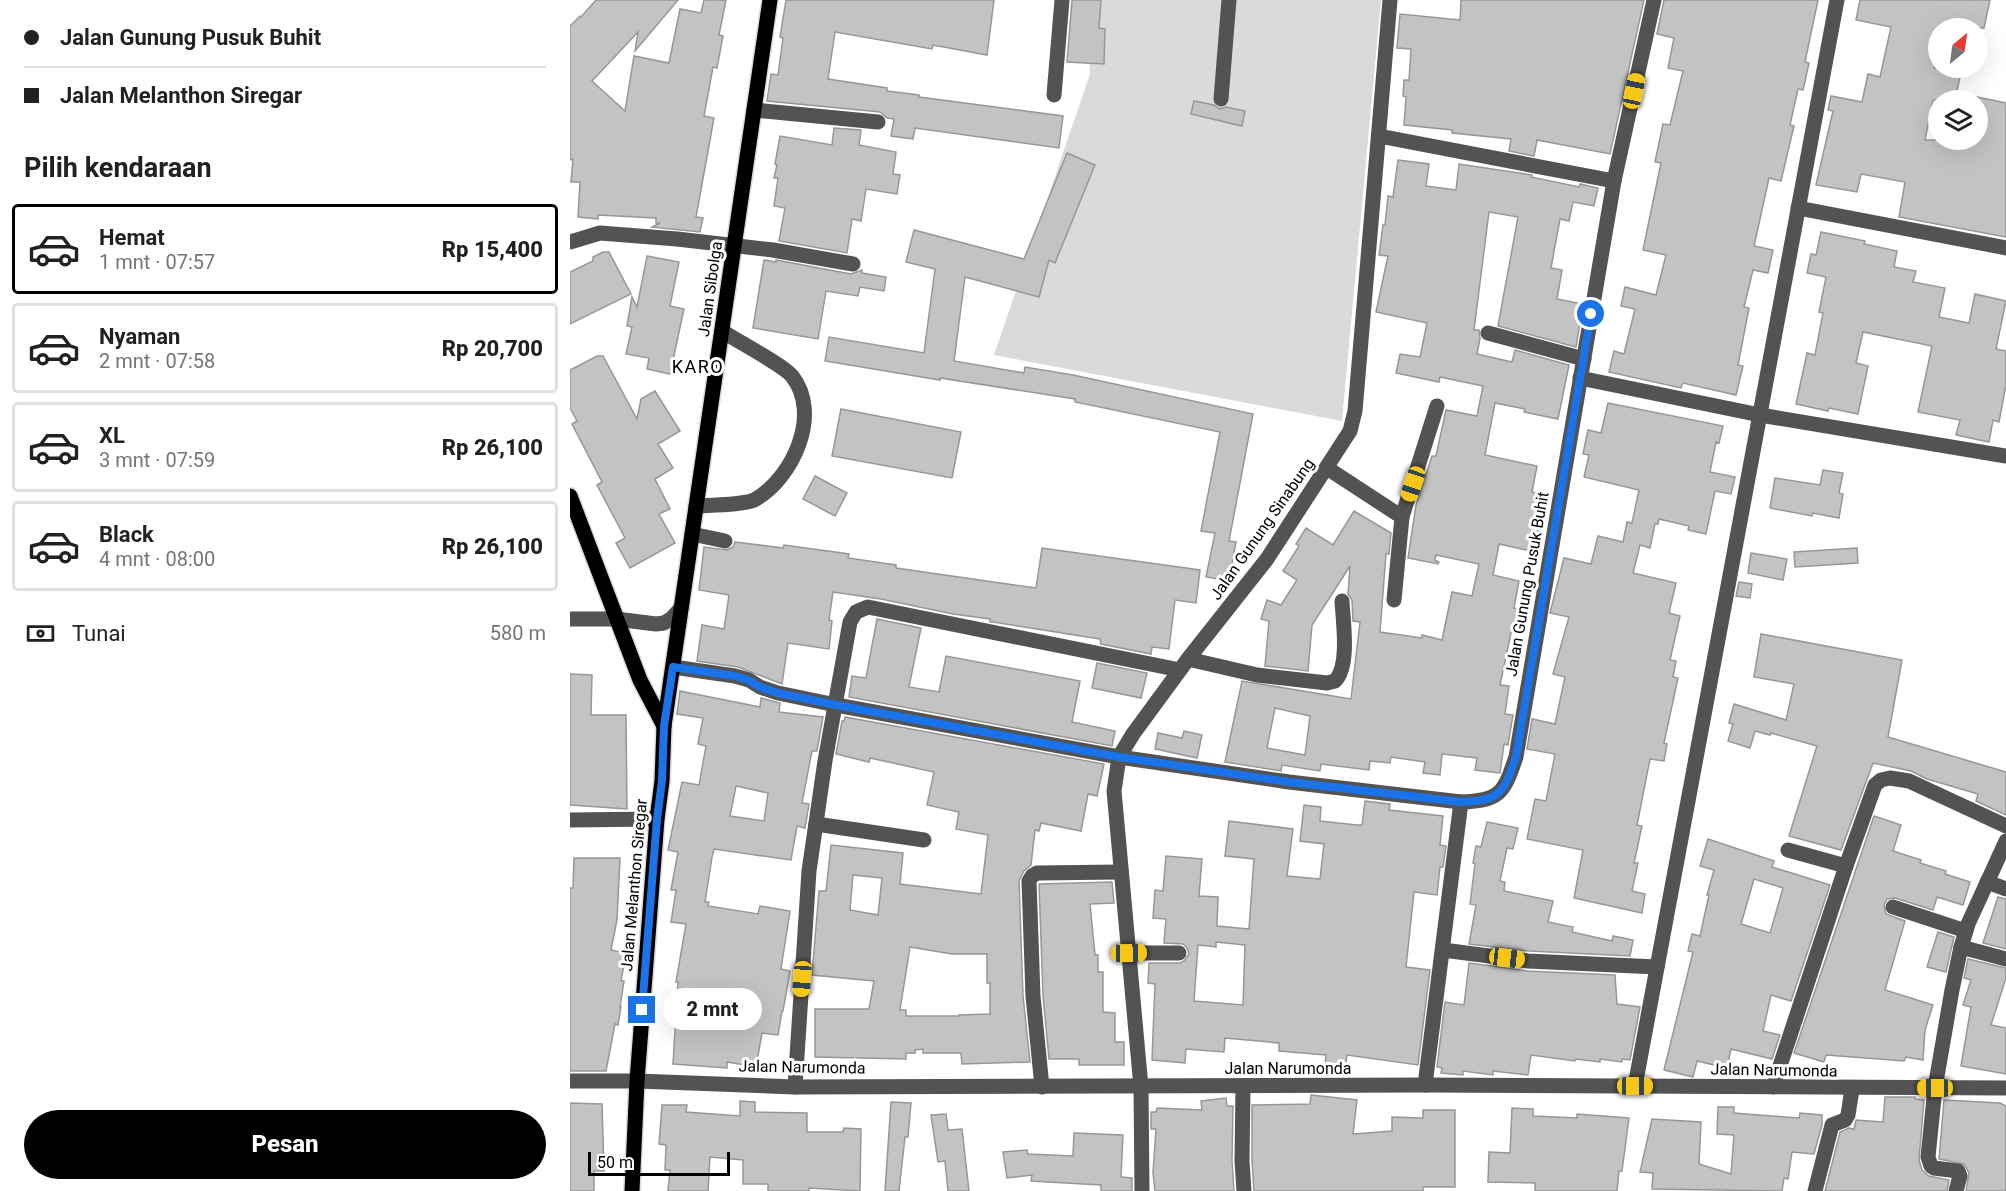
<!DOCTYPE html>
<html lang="id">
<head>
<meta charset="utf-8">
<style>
  :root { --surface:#fff; --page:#f6f6f6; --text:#202124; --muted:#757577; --line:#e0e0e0; --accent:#000 }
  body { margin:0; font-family:Roboto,sans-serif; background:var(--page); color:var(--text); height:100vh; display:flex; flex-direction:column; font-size:22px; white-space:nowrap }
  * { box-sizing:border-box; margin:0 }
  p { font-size:20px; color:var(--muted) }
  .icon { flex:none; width:33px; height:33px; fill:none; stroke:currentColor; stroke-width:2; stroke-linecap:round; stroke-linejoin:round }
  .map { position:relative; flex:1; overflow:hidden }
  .panel { display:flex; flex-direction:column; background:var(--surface); width:570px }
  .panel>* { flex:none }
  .top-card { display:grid; align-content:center; height:132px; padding:0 24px; background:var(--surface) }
  .needle { width:39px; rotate:29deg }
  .fabs { position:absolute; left:1358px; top:18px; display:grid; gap:12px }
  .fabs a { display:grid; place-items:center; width:60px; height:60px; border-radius:50%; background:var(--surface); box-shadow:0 6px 24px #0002; font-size:30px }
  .scale { position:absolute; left:18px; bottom:15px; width:142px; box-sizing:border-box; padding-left:6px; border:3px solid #000; border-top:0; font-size:16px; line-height:21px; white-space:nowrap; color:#000; -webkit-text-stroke:4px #fff; paint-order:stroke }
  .end { position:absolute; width:27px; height:27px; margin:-14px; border:8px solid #1a73e8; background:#fff; box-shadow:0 0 0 3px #fff }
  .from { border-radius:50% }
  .bubble { position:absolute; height:42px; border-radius:21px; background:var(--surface); box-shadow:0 6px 24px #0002; font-size:20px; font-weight:800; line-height:42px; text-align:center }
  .car { position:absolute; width:18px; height:36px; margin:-18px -9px; border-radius:8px; box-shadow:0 0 4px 2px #0007; background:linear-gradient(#f5c518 24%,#345 0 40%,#f5c518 0 76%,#345 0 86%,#f5c518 0) }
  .top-card b { display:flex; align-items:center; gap:21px; height:57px; font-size:22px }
  .top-card b+b { border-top:2px solid var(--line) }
  .top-card i { width:15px; height:15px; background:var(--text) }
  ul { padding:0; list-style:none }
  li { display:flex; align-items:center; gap:18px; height:90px; margin:0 12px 9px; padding:0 12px; border:3px solid var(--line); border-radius:6px }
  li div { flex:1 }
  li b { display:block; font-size:22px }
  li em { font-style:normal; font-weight:800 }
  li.on { border-color:var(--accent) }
  li>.icon { width:54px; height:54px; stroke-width:1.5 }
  h2 { padding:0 24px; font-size:27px; line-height:72px }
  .pay { display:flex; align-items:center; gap:15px; height:66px; padding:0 24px; font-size:22px }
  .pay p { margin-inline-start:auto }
  .cta { display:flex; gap:12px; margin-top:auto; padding:12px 24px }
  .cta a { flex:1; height:69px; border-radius:36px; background:var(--accent); color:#fff; font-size:24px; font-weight:800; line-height:69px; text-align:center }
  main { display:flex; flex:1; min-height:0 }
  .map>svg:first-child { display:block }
  .green { fill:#dadada }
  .building { fill:#c3c3c3; stroke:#979797; stroke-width:1.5; fill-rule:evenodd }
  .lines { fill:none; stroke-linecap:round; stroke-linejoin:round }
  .major-casing { stroke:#dbdbdb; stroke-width:18 }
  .minor { stroke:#535353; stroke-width:15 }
  .major { stroke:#000; stroke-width:15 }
  .route { stroke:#1a73e8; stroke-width:8 }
  .labels { text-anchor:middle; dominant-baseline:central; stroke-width:6; stroke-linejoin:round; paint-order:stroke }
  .street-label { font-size:16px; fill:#000; stroke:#fff }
  .neighbourhood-label { font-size:18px; letter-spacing:1.5px; fill:#000; stroke:#fff }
</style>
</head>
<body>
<main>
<section class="panel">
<div class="top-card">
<b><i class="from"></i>Jalan Gunung Pusuk Buhit</b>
<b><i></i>Jalan Melanthon Siregar</b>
</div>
<h2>Pilih kendaraan</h2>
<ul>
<li class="on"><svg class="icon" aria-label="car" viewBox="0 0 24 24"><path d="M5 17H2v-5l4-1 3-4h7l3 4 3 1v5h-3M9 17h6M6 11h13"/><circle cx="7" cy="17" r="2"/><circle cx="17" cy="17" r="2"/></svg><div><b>Hemat</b><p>1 mnt · 07:57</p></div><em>Rp 15,400</em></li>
<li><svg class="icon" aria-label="car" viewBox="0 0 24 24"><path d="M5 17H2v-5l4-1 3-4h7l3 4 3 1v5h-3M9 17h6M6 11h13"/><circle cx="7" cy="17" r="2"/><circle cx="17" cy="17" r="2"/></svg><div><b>Nyaman</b><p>2 mnt · 07:58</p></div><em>Rp 20,700</em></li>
<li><svg class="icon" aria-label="car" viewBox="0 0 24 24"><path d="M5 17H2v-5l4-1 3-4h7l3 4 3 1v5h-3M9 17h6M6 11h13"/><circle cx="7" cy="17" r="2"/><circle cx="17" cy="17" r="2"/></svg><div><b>XL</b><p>3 mnt · 07:59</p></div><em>Rp 26,100</em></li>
<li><svg class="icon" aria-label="car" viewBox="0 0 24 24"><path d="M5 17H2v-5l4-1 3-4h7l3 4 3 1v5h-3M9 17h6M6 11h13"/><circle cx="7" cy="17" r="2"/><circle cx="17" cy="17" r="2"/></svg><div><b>Black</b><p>4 mnt · 08:00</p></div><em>Rp 26,100</em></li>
</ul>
<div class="pay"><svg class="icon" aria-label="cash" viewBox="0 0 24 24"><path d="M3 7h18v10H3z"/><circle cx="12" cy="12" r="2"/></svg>Tunai<p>580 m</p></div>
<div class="cta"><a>Pesan</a></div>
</section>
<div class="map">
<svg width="1436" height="1191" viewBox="0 0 1436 1191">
  <rect width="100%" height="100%" fill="#fff"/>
  <path class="green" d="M516,0h295l-39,421 -348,-66 96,-281z"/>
  <g class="building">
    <path d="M26,0h82l-43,51 3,-19 -46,49 33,30 9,-55 35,7 11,-54 21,4 3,-13h22l-7,35 4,1 -6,32 -4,-1 -9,49 10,2 -18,99 7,1 -3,14 -48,-5 8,-4h-4v-5l-58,-3v4l-20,-2 2,-35h-9l2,-23 -3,1v-134l10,-10 1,1z"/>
    <path d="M216,0h208l-7,55 -54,-10 -1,4 -97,-17 -7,47 59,9v3l32,4v2l144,19 -4,32 -144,-20 -2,11 -22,-3 3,-17 -7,-1 -7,-6 -113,-11 4,-27 7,1 5,-37 -3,-1z"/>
    <path d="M502,0h29l-2,28 6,1 -1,35 -37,-2z"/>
    <path d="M891,0h183l-34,154 -73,-14 -3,16 -25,-5 2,-12 -59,-6v-3l-48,-5 2,-28 -3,-1 1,-16h5l2,-31 -14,-1 3,-34 60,6z"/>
    <path d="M1094,0h154l-13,62 4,1 -6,27 -5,-1 -8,36 4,1 -13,55 -12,-3 -15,68 19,4 -5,23 -15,-3 -9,37 5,1 -11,57 5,1 -7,29 -53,-12 -2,5 -72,-16 5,-21 10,3 11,-45 -14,-3 4,-19 31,8 10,-40 -23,-5 18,-87 -6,-1 8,-38 7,1 13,-54 -15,-3 6,-30 -17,-4z"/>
    <path d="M1290,0h130l-6,28h-46v19l-4,21h28l-7,32h-22l-8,40h52v-43l29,6v134l-107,-20 6,-35 -44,-8 -4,18 -41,-7 17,-74 -5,-1 3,-14 31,6 6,-28 12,3 11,-50 -35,-7z"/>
    <path d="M624,101l20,4 6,4 6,-2 19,4 -3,15 -51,-12z"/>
    <path d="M264,128l27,2 -2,15 37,7 -3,22 7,1 -3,19 -31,-5 -5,32 -9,-2 -5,34 -68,-12 6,-33 -11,-2 4,-28h-4l3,-13 -2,-1 5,-28 52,9z"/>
    <path d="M497,153l28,12 -40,98 -6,-3 -10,37 -74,-20 -11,84 70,12 1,-6 48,8 180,39 -24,127 7,1 -7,39 -23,-4 9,-44 -14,-2 19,-99 -145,-30v-3l-135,-21v2l-115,-19 4,-24 95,16 11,-84 -29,-7 8,-32 110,29z"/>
    <path d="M828,160l31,4 -3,22 30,4 3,-26 73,11 -1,2 48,10 1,-3 18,4 -4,18 -21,-4 -4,19 -9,-2 -9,49 11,2 -5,29 26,5 -7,43 -78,-21 20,-109 -29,-5 -15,118h5l1,8 -3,16 35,8 3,-12 54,15 -11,54 -34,-7 1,-3 -30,-6 -10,52 52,11 -5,26 9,2 -6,30 5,1 -5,27 -36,-8 -6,31 26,6 -5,27 9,2 -4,20 -7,-2 -12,57 9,1 -4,28 8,1 -5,30 -4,-1 -4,29 -25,-3 2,-12 -35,-4 -2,21 -17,-2 2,-11 -34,-5 -1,6 -20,-2 -1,9 -48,-6 -1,7 -38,-6 -1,6 -56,-9 17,-81 109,18 9,-77 -7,-1 -1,-21 -4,-6 2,-28 -38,59 -4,46 -43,-5 4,-45 -8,-2 6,-19 14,5 16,-25 -14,-9 16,-25 -3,-2 10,-16 27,17 21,-34 37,22 -2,21h-3l-6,78 42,6v-3l20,5 10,-48 20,4 7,-32 -43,-9 -1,5 4,2 -1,2 -30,-6 8,-53 16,-49h4l10,-46 31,6 6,-30 -43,-9 -1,5 -43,-9 4,-19 20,3 7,-34 -51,-11 12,-56 -9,-1 4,-30h2l3,-29 5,1zM705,708l35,8 -5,39 -38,-7z"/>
    <path d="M1251,232l44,9 -1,3 33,7 -3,16 22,4 -3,11 32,6 -6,29 30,6 6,-29 31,7 -10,48 10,2v34l-7,37 -6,-2 -4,22 -33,-7 4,-15 -42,-8 14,-66 -69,-14 -7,31 12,3 -10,48 -29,-6 -1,3 -32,-7 11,-51 8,2 8,-42 -4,-1 7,-35 -19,-4 4,-19 5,1z"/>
    <path d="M33,252h6l22,42 -61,30v-52l23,-11v-4z"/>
    <path d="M77,256l32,6 -9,44 14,3 -14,65 -23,-5 2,-11 -23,-4 6,-27 -5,-1 5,-29 5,10z"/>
    <path d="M194,260l12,2v-2l75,14 11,-4v3l24,4 -2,14 -24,-4 -2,9 -32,-5 -8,48 -65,-11z"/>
    <path d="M27,356h6l34,63 4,-20 14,-8 25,40 -22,13 15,24 -18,11 15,30 -11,5 16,29 -45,25 -14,-25 9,-5 -28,-53 5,-3 -30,-58 5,-3 -7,-13v-38z"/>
    <path d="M1038,403l115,23 -4,17 -3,-1 -6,30 25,5 -4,17 -16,-3 -9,43 -18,-4 1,-4 -30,-7 -1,5h-3l-5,24 -10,-3 -7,28 43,10 -7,30 11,3 -10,44 6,1 -3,16 5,1 -14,65 3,1 -3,17 -14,-2 -13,66 5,1 -8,37h4l-6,28 13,3 -3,19 -68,-15 9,-48 -56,-11 8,-40 11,2 9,-47 -28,-5 5,-30 23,5 10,-47 -12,-3 16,-57 -19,-4 14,-55 27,6 7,-28 25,6 4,-20 5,1 7,-33 -55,-13 5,-22 -6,-1 5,-24 13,3z"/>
    <path d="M271,409l120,23 -9,46 -120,-22z"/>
    <path d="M1253,470l20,3 -4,20 4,1 -4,24 -26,-5 -1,3 -42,-8 5,-30 45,7z"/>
    <path d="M245,476l32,17 -12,23 -32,-17z"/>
    <path d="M165,542l48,6 1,-3 65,9 -1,4 48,7v3l140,20 6,-40 158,22 -4,33 -21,-3 -6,49 -17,-2 -1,7 -50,-10 -1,-5 -107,-17h-3v-3l-37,-5 -72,-15 -48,-7 -4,28 3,1 -3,28 -41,-6 -6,41 -44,-17 -41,-6 5,-36 22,4 5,-34 -30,-5 5,-43 23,3 6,-3z"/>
    <path d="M1287,548l1,15 -63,4 -1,-15z"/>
    <path d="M1181,553l36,6 -4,21 -35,-7z"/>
    <path d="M1169,582l13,2 -2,14 -14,-2z"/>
    <path d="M307,619l44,9 -12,59 30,5 7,-36 134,25 -8,41 43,9 -3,15 -263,-49 3,-21 14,2z"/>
    <path d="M1191,634l141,26 -14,77 118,35v43l-30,-14 2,-7 -51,-15 -16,-8 -38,-8 -32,87 -52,-14 28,-90 -46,-13 -1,2 -15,-4 -5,17 -22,-7 5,-17 -4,-1 5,-19 52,16 8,-36 -40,-7z"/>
    <path d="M527,663l50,10 -6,25 -49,-10z"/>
    <path d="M0,674l22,1 -1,40h35l1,94 -57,-4z"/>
    <path d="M110,691l80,16 1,-9 19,5 -1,9 44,5 -6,34h-5l-10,52 7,1 -4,24 -8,-2 -6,34 -77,-11 -2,8 -7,45h4l-1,4 50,8 2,-8 30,5 -9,58 9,2 -7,40h-1l-4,24 -16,-2 -6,34 -29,-5v6l-54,-4 5,-82h-2l10,-58 -15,-2 5,-32h-5l7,-38 -10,-2 14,-68 17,3 7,-39 -8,-2 5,-26 -26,-4zM166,786l32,7 -4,28 -34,-5z"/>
    <path d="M275,717l259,47 -7,32 -9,-2 -7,37 -40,-8 -2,8 -4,-1 -4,35 -7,6 -5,10 4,115 7,66 -68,2 -1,-11h-38v-4l-8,1v3h-9v6l-91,-2v-48h54l5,-28 -62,-6 7,-84h7l5,-46 72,8 -3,31 81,10 7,-59 -32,-6 3,-17 -32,-7 7,-33 -64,-14 -1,4 -33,-8 6,-33h2zM283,875l29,3 -4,37 -28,-5zM340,947l42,7h35v29h3v31l-31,1v1h-53v-6h-6z"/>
    <path d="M614,731l18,4 -5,23 -42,-9 3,-16 24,5z"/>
    <path d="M795,801l25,3 -1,6 54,6 -3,29 6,1 -3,21h-3l-3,28 -23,-3 -8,75 24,3 -12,95 -71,-10 -2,14 -20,-3 1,-11 -47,-4v-8l-54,-5 -1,14 -38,-3 -1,14 -33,-3 3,-76 -7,-1 1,-20h31l4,-2 5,-7 -2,-6 -4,-4 -19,-1 2,-24 -13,-1 2,-28 8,1 3,-35 36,3 -3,37 19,1 -1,29 32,3 5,-70 -29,-3 4,-35 64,8 -6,47 33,3 4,-35 -24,-3 4,-36 17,2 -1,14 37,4h5zM646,942l29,3 -2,60 -49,-4 4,-56 18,2z"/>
    <path d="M1304,816l27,9 -8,26 28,9 -1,3 26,8 -1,3 25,8 -7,23 -26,-8 -4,13 -38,-12 -8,1 -3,6 2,9 19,7 -20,69 48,15 -8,25 -2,30 -17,-3 -2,4 -78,-6 -2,7 -30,-9z"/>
    <path d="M917,822l31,6 -5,21 -6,-1 -7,33 5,1 -1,9 49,10 -5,21 25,5 -1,5 40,9 1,-5 20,4 -3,16 -101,-5 -60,-7 7,-39 -6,-1 5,-40 -2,-1 3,-17 5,1z"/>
    <path d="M1138,839l66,22 -2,6 58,18 -39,116 -20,-6 -8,36 17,4 -8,24 -41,-10 -4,19 -30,-7 -4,16 -29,-7 29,-118 -5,-1 4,-17 8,2 9,-41h-2l7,-25 -14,-4zM1184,879l29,9 -13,45 -29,-9z"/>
    <path d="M4,858h46l-3,62 -6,30 15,3 -5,28h3l-4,26h1l-3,18 -3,-1 -9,47h-36v-183h3z"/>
    <path d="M542,882l2,21 -24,1 5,51h3v17h5v40l12,1v29h9v23h-45v-6h-30l-6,-64 -4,-111z"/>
    <path d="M1428,897l8,2v50l-23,-6z"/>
    <path d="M1368,932l16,5 -8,35 -19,-5z"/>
    <path d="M1398,959l38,9v10l-15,47 15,3v46l-45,-8 10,-59 -8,-2 8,-25 -7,-2z"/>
    <path d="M899,963l58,8 88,4 2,29 23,3 -10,53 -8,-1v3l-22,-3v3l-24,-3 -1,2 -44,-6 -3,20 -35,-4v4l-30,-4v4l-22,-2 1,-5 -5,-1 8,-65 19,3z"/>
    <path d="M741,1095l46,5 -4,34 39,-3v-14l31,1v-8h32v77h-32v4h-169l-2,-30v-56l58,-1z"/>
    <path d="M1315,1097h30v2l9,1 -5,60 3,10 7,6 20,4 -2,11h-122l15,-59 9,-4 5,1 2,-9 27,2z"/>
    <path d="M656,1098l1,8h6l-1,55 2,30h-79l-2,-18 3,-44h-5v-17h5l1,-4 45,2 -1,-9z"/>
    <path d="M1374,1100l56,3 6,3v85h-40l3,-18 -5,-9 -25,-5z"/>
    <path d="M170,1101l15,1v10l52,1v19h36l1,-4 17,1 -1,62 -51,-3v3h-41v-7h-25v-24l-33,-3 -2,34h-40l2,-21h-5l1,-25 -7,-1 3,-39h25l-1,7 54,4z"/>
    <path d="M321,1102l20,1 -3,34h-3l-6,54h-14z"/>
    <path d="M0,1103l32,1 2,67h-10v20h-24z"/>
    <path d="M1148,1107h16v6l25,2 40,3 1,-5 22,2v10l-8,29 -22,-2 -4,27 -4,-1 -2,13 -130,-2 1,-16 -13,-1 12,-53 49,3 -2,42 32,10 3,-39 -17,-1z"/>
    <path d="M942,1108l21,1v7l44,2v-4l52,4 -7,53h-3l-2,20h-82v-8l-47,-1 1,-30 21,1z"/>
    <path d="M376,1114l2,16 14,-1 7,62h-21l-3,-30 -7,1 -7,-47z"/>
    <path d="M504,1133l49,2 -2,42 11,1v13h-31v-6l-70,-4 1,-6 -25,3 -4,-26 24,-2 1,4 45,2z"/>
  </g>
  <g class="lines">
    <defs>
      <g id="major">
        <path d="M0,496l70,184 24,46"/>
        <path d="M62,1191l5,-110 20,-262 5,-38 2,-55 106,-726"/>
      </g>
    </defs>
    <use href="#major" class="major-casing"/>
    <g class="minor">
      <path d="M484,95l8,-95"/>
      <path d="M651,99l8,-99"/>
      <path d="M184,110l124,12"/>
      <path d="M809,136l235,45"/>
      <path d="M1228,208l208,40"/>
      <path d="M0,242l30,-9 77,6 96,11 80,14"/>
      <path d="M918,333l96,26"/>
      <path d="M1010,378l180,37 246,41"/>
      <path d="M757,468l75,49 -8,83"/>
      <path d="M126,506c13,-1 51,-1 60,-7 37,-22 66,-85 36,-123 -9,-11 -55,-35 -70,-45"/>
      <path d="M832,517l35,-111"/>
      <path d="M122,534l33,7"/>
      <path d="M0,619h46l40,5 8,-1 8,-5 9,-10"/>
      <path d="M618,659l69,16 70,8 8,-2c15,-15 8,-60 7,-80"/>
      <path d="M103,667l62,9 14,4 11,7 18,6 58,12 283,52 170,25 172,20c40,-1 43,-10 55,-45l98,-576 40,-181"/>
      <path d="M0,820l87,-1"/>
      <path d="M246,824l108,16"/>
      <path d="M1276,866l29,-81 6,-5 9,-2 19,3 97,45"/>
      <path d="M1417,882l19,7"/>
      <path d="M1323,907l73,24"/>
      <path d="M1391,947l45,12"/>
      <path d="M873,950l85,11 129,6"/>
      <path d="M559,953h50"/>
      <path d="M0,1081h67l158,6 630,-2 581,3"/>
      <path d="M855,1085l36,-283"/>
      <path d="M673,1086l-1,75 2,30"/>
      <path d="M1065,1086l202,-1086"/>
      <path d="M225,1087l14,-216 16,-110 25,-139 6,-10 12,-5 312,63"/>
      <path d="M472,1087l-9,-91 -4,-115 3,-5 5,-3 84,-1"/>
      <path d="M1203,1087l73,-221 -58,-16"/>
      <path d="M572,1191l-1,-104 -27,-296 5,-34 14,-23 55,-75 79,-100 83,-128 5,-20 35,-411"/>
      <path d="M1245,1191l17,-66 13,-5 3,-5 4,-26"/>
      <path d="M1386,1191l4,-15 -2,-5 -24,-3 -3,-2 -3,-9 7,-69 17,-98 9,-43 7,-23 38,-83"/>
    </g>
    <use href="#major" class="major"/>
  </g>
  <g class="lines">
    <path class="route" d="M72,1010l15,-191 5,-38 2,-55 9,-59 62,9 13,4 12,7 18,6 58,12 283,52 170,25 172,20c40,-1 43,-10 55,-45l75,-443"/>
  </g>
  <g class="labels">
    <g class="street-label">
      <text transform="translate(140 289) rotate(-82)">Jalan Sibolga</text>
      <text transform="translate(692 529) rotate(-55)">Jalan Gunung Sinabung</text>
      <text transform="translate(957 584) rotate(-80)">Jalan Gunung Pusuk Buhit</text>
      <text transform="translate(64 885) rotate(-85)">Jalan Melanthon Siregar</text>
      <text transform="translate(232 1067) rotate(1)">Jalan Narumonda</text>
      <text x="718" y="1068">Jalan Narumonda</text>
      <text transform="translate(1204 1070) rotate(1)">Jalan Narumonda</text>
    </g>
    <g class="neighbourhood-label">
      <text x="128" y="366">KARO</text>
    </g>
  </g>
</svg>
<div class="fabs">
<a><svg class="needle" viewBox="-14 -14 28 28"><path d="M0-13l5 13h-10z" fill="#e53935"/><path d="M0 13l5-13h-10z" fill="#757577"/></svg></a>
<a><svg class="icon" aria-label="layers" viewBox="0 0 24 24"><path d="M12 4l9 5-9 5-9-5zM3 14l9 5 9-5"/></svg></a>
</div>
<div class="scale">50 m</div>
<i class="end from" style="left:1021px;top:314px"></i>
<i class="end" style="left:72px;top:1010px"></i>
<div class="bubble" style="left:93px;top:988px;width:99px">2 mnt</div>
<i class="car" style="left:1064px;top:91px;rotate:12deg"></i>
<i class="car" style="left:843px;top:484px;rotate:199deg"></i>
<i class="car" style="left:559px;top:953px;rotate:89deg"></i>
<i class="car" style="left:937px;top:958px;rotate:97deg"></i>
<i class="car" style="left:232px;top:979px;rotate:184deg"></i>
<i class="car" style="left:1065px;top:1086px;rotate:90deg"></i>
<i class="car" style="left:1365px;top:1088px;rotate:270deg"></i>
</div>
</main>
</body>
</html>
